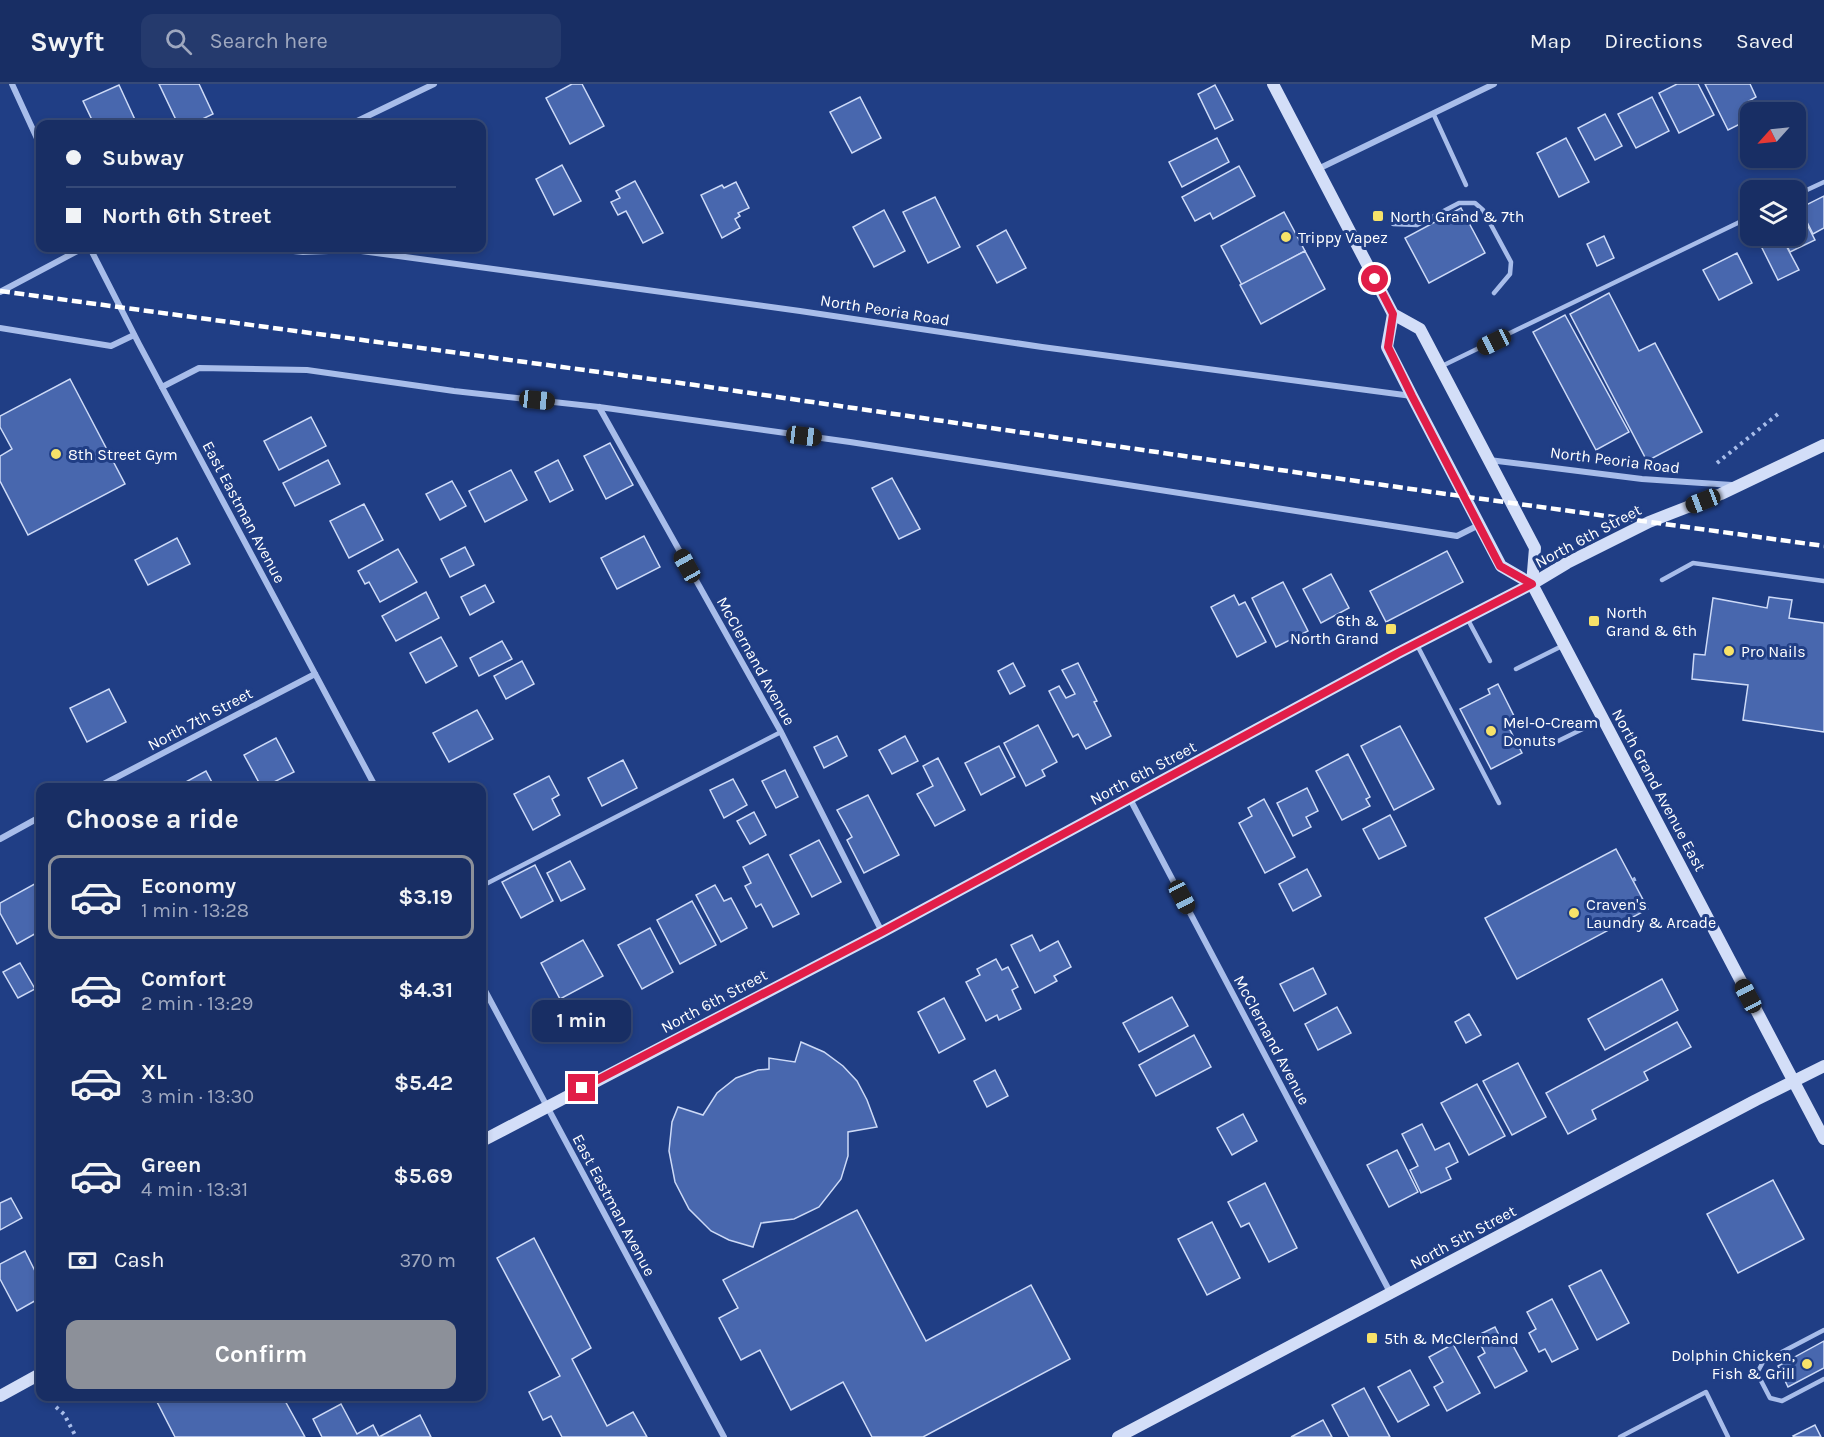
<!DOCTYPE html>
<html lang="en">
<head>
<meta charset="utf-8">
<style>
  :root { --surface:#182e64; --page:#253a6d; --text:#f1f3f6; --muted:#9fa8bf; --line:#364a78; --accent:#8c9099 }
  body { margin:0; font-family:Karla,sans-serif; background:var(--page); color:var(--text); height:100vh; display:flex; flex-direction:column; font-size:22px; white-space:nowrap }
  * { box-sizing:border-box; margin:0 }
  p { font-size:20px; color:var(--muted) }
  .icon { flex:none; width:33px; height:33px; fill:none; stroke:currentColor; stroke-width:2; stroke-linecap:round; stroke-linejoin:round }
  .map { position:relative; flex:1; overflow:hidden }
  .panel { position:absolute; left:36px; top:699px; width:450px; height:618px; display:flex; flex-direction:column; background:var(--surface); border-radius:12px; box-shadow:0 3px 9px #0003,0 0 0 2px var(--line) }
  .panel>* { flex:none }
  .hud { position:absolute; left:36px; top:36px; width:450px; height:132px; border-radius:12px; box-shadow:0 3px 9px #0003,0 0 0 2px var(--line); display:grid; align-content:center; height:132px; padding:0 30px; background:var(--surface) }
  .needle { width:39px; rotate:243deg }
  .buttons { position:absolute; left:1740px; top:18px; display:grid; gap:12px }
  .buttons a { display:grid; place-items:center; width:66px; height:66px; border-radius:12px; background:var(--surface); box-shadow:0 3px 9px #0003,0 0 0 2px var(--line); font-size:30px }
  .end { position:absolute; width:27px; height:27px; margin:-14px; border:8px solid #e11d48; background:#fff; box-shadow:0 0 0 3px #fff }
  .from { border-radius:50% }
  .bubble { position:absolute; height:42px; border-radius:12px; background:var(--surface); box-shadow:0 3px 9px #0003,0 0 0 2px var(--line); font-size:20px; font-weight:700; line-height:42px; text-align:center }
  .car { position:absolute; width:18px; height:36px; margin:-18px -9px; border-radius:8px; box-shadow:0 0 4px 2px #0007; background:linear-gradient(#222 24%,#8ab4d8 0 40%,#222 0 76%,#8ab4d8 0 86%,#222 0) }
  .hud b { display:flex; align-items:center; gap:21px; height:57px; font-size:22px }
  .hud b+b { border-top:2px solid var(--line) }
  .hud i { width:15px; height:15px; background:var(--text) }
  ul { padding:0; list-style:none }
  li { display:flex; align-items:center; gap:18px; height:84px; margin:0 12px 9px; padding:0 18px; border:3px solid transparent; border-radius:12px }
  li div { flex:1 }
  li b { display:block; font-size:22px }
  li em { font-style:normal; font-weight:700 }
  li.on { border-color:var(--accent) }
  li>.icon { width:54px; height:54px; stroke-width:1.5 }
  h2 { padding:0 30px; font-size:27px; line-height:72px }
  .pay { display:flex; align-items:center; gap:15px; height:66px; padding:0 30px; font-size:22px }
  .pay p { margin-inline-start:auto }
  .button { display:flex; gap:12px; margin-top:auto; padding:12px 30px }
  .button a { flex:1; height:69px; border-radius:12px; background:var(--accent); color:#fff; font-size:24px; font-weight:700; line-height:69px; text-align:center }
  header { display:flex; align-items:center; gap:36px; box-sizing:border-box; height:84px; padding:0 30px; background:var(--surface); border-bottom:2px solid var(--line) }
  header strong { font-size:28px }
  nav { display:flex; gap:33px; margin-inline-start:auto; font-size:21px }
  .search { width:420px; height:54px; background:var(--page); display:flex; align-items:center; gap:15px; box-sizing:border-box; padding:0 21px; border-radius:12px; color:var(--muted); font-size:22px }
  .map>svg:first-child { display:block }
  .building { fill:#4867ae; stroke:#cddaf7; stroke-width:1.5 }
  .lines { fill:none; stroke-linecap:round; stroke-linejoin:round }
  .path { stroke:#a8bdea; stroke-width:4; stroke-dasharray:3 4.5; stroke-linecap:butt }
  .service { stroke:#a8bdea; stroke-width:4.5 }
  .minor { stroke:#a8bdea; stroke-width:6 }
  .secondary { stroke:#d3def8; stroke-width:12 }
  .rail { stroke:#fff; stroke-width:4.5; stroke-dasharray:10 4.5; stroke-linecap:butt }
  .route { stroke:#e11d48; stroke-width:8 }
  .poi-dot { fill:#f7e269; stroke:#203e85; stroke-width:2 }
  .labels { text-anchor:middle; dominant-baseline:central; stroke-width:6; stroke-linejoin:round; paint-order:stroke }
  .poi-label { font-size:16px; fill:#fff; stroke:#203e85; text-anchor:start }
  .street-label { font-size:16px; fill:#fff; stroke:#203e85 }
</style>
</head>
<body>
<header>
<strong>Swyft</strong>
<div class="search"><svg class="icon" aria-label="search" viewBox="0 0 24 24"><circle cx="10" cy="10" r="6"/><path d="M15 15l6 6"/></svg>Search here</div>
<nav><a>Map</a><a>Directions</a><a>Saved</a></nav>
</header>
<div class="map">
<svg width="1824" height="1353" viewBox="0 0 1824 1353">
  <rect width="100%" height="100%" fill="#203e85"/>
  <g class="building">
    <path d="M159,0h40l14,30 -21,10h-14z"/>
    <path d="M572,0h10l22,42 -34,18 -24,-46z"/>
    <path d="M1677,0h21l16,31 -35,18 -20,-40z"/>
    <path d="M1705,0h45l6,13 -9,5 5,10h-2v7l-22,11z"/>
    <path d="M119,1l18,39h-43l-11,-23z"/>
    <path d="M1215,1l18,35 -18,9 -17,-35z"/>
    <path d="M860,13l21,41 -29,15 -22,-41z"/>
    <path d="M1652,13l17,34 -33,17 -18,-34z"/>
    <path d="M1605,30l17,32 -27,14 -17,-32z"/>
    <path d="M1217,54l12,24 -47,25 -13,-25z"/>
    <path d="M1566,54l23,44 -30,15 -22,-44z"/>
    <path d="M562,81l19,36 -27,14 -18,-36z"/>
    <path d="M1239,82l16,30 -42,23 -3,-6 -15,8 -13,-24z"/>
    <path d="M635,97l28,52 -20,10 -17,-32 -8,4 -7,-13 9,-4 -4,-7z"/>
    <path d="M736,98l13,26 -11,5 2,3 -5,3 5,9 -18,10 -21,-43 21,-10 2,3z"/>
    <path d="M1824,112v32l-11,6 -13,-26z"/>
    <path d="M935,113l25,50 -32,16 -25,-51z"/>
    <path d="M1461,124l24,45 -56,30 -24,-45z"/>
    <path d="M1799,125l16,31 -25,12 -8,-16h14v-26z"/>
    <path d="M884,126l21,41 -31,16 -21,-40z"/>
    <path d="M1284,128l21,39 -63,34 -21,-39z"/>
    <path d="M1006,146l20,38 -29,15 -20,-37z"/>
    <path d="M1604,152l10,22 -17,8 -10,-22z"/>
    <path d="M1756,152h25l18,34 -21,10z"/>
    <path d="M1305,167l20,38 -64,35 -21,-39z"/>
    <path d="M1737,169l15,30 -33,17 -16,-30z"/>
    <path d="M1609,209l30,58 16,-8 47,89 -55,29 -77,-147z"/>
    <path d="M1565,231l64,117 -33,18 -63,-118z"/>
    <path d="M70,295l55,105 -97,51 -28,-54v-25l12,-7 -12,-22v-11z"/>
    <path d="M311,333l15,29 -47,24 -15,-29z"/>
    <path d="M610,359l23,42 -27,14 -22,-43z"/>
    <path d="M328,376l12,24 -45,22 -12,-23z"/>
    <path d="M558,376l15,30 -23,12 -15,-30z"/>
    <path d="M511,386l16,30 -42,22 -16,-31z"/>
    <path d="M892,394l28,51 -21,10 -27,-51z"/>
    <path d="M452,397l14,25 -26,14 -14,-26z"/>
    <path d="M364,420l19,36 -34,18 -19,-37z"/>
    <path d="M644,452l16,31 -43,22 -16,-31z"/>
    <path d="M177,454l13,26 -42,21 -13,-25z"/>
    <path d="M465,463l9,18 -24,12 -9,-18z"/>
    <path d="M398,465l19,33 -37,20 -11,-20 -4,2 -7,-13z"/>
    <path d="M1447,467l16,31 -77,40 -16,-31z"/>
    <path d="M1331,490l18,34 -28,15 -18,-34z"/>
    <path d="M1283,498l25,49 -32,16 -24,-49z"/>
    <path d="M485,501l9,17 -24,13 -9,-18z"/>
    <path d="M426,508l13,26 -43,23 -14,-25z"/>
    <path d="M1234,511l5,10 6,-3 21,40 -29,15 -26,-50z"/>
    <path d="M1769,513l23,3 -3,18 35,5v109l-81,-12 5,-35 -56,-6 2,-25 11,1 8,-57 54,10z"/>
    <path d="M441,553l16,29 -31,17 -16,-30z"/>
    <path d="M502,557l10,18 -33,17 -9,-18z"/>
    <path d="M522,577l12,23 -28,15 -12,-23z"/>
    <path d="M1013,579l12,23 -15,8 -12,-23z"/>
    <path d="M1078,579l19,38 -3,1 17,34 -25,13 -8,-15 -5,3 -24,-46 10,-5 7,12 9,-4 -13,-24z"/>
    <path d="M1498,600l19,38 -9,4 14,27 -31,16 -31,-60 30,-15 -2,-5z"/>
    <path d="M109,605l17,33 -39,20 -17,-34z"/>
    <path d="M477,626l16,29 -44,23 -16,-29z"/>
    <path d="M1038,641l19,37 -15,8 3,6 -19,10 -22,-43z"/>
    <path d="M1400,642l34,63 -40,21 -33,-64z"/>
    <path d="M837,652l10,20 -23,12 -10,-21z"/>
    <path d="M905,652l13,25 -26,13 -13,-24z"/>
    <path d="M276,654l18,34 -32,16 -18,-33z"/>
    <path d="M999,662l16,31 -34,18 -16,-32z"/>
    <path d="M1348,670l22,43 -4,2 4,7 -28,14 -26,-49z"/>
    <path d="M938,674l27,52 -30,16 -18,-32 16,-8 -10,-20z"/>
    <path d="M623,676l14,28 -35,18 -14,-28z"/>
    <path d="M785,686l13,27 -22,11 -14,-27z"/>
    <path d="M206,687l9,17h-34l-1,-3z"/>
    <path d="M549,692l10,19 -7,4 8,16 -27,15 -19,-36z"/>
    <path d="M733,695l14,26 -23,13 -14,-28z"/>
    <path d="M1307,704l11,23 -12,6 5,10 -18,9 -16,-33z"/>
    <path d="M868,711l31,60 -35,18 -17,-33 5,-3 -15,-27z"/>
    <path d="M1264,715l31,58 -30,16 -26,-50 13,-7 -4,-8z"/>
    <path d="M754,728l12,23 -16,9 -13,-23z"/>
    <path d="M1390,731l16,31 -27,13 -16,-30z"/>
    <path d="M819,756l22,42 -29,15 -22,-42z"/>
    <path d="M1616,765l32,60 -131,70 -32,-61z"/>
    <path d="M768,770l31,60 -26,13 -12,-23 -5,3 -11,-21 6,-3 -8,-16z"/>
    <path d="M570,777l15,28 -24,12 -14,-28z"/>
    <path d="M535,781l18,36 -32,17 -19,-36z"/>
    <path d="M1307,785l14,27 -28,15 -14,-27z"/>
    <path d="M40,797v50l-23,13 -17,-31v-10z"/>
    <path d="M715,801l9,16 7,-3 16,30 -26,14 -25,-47z"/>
    <path d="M692,817l24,44 -36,19 -23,-44z"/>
    <path d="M650,844l23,44 -31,17 -24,-44z"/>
    <path d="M1032,851l8,16 18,-10 13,26 -17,9 3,5 -22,12 -24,-48z"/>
    <path d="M583,856l20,36 -43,23 -19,-36z"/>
    <path d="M996,875l6,11 6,-3 10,20 -6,3 9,19 -22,11 -2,-5 -11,6 -20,-39 14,-7 -3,-6z"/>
    <path d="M20,879l15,26 -17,9 -15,-26z"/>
    <path d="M1313,884l13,26 -32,17 -14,-27z"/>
    <path d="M1662,895l16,31 -73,40 -17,-31z"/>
    <path d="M1172,913l16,29 -49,26 -16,-29z"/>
    <path d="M944,914l21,41 -26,14 -21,-41z"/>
    <path d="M1337,923l14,26 -33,17 -13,-26z"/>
    <path d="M1469,930l12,21 -15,8 -11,-21z"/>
    <path d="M1677,938l14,25 -47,25 4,8 -56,30 4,9 -28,15 -22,-41z"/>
    <path d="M1194,951l17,32 -55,29 -17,-31z"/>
    <path d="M801,958l23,10 19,14 14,15 10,19 10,27 -29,5v24l-7,23 -22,28 -25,12 -33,4 -8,24 -24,-7 -18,-9 -22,-22 -14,-27 -6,-31 3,-29 6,-15 25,8 14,-22 19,-15 22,-8 11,-1v-11l26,4z"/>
    <path d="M1518,979l28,54 -34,18 -29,-54z"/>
    <path d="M995,986l13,26 -21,11 -13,-26z"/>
    <path d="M1477,1000l28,52 -36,19 -28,-52z"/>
    <path d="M1243,1030l14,27 -25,14 -15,-27z"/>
    <path d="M1422,1040l13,26 14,-7 9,19 -12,6 5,11 -30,14 -11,-23 8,-4 -16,-32z"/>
    <path d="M1397,1066l21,42 -29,15 -22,-42z"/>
    <path d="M1773,1096l31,59 -66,34 -31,-59z"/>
    <path d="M1265,1099l32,65 -28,14 -20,-39 -8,4 -13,-25z"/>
    <path d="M11,1114l11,20 -22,12v-27z"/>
    <path d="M857,1126l69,131 105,-56 39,74 -147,78h-51l-29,-55 -52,28 -31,-60 -19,10 -22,-42 19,-10 -15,-28z"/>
    <path d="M1212,1138l28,56 -33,17 -29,-56z"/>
    <path d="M534,1154l57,110 -19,11 35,67 26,-14 14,25h-85l-11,-21 -8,4 -14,-28 31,-16 -63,-118z"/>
    <path d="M25,1167l15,30v17l-23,13 -17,-32v-15z"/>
    <path d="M1601,1186l28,53 -32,17 -28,-54z"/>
    <path d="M1552,1215l26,50 -26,13 -7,-13 -6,3 -10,-19 7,-4 -9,-17z"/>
    <path d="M1495,1243l9,18 7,-3 16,29 -32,17 -17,-31 7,-4 -9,-17z"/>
    <path d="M1824,1257v27l-36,19 -10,-21z"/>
    <path d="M1453,1260l27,49 -33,18 -13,-24 9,-5 -14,-25z"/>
    <path d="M1410,1286l19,35 -31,17 -20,-35z"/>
    <path d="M1364,1304l26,49h-41l-17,-32z"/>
    <path d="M154,1312h134l-4,3 21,38h-130z"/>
    <path d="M341,1320l16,30 16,-9 6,12h-57l-9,-18z"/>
    <path d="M420,1331l11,22h-52z"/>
    <path d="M1323,1336l9,17h-41z"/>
    <path d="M1815,1341l6,12h-27l-1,-1z"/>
  </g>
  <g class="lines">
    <g class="path">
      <path d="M1717,379l61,-49"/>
      <path d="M1633,796l6,-3"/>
      <path d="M56,1323l8,7 12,23"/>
    </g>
    <g class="service">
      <path d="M1433,29l33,72"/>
      <path d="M1796,111l28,-13"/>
      <path d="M1393,140l24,1 42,-22h16l8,7 28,52 -1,12 -16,19"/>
      <path d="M1442,282l308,-149"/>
      <path d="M1662,496l31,-17 131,18"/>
      <path d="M1467,534l23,43"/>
      <path d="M1417,561l82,158"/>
      <path d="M1516,585l46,-23"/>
      <path d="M1554,659l49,-24"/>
      <path d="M482,802l299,-154"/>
      <path d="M1824,1246l-61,32 -6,11 13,25 12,3 42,-22"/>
      <path d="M1620,1353l86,-45 22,45"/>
    </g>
    <g class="minor">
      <path d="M12,0l28,61"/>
      <path d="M351,40l83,-40"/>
      <path d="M1318,85l176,-85"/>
      <path d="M90,164l49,96 237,444"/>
      <path d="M265,164l38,4 51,-2 446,61 242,36 370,49"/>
      <path d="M0,208l83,-44"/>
      <path d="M0,244l111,18 23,-11"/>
      <path d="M162,303l37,-19 108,2 147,21 145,16 251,35 607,94 22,-11"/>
      <path d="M599,323l182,325 101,200"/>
      <path d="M1489,376l153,19 90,6"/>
      <path d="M96,704l219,-114"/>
      <path d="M1130,715l261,495"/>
      <path d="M0,755l40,-22"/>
      <path d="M482,901l242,452"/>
    </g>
    <g class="secondary">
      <path d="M1273,0l120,230 27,15 115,219 -3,36 292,555"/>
      <path d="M1393,230l-6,33 25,49 89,170 31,18"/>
      <path d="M482,1057l400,-209 516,-279 134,-69 35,-21 82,-41 72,-28 103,-49"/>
      <path d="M0,1312l40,-22"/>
      <path d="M1118,1353l638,-337 68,-34"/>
    </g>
    <path class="rail" d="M0,207l695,94 737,107 392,54"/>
  </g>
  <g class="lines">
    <path class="route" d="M582,1004l300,-156 516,-279 134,-69 -32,-18 -88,-170 -24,-49 5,-33 -18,-35"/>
  </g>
  <g class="poi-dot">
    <rect x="1372" y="126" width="12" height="12" rx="3"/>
    <circle cx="1286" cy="153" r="6"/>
    <circle cx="56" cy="370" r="6"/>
    <rect x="1588" y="531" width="12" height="12" rx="3"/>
    <rect x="1385" y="539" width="12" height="12" rx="3"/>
    <circle cx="1729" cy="567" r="6"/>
    <circle cx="1491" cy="647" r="6"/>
    <circle cx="1574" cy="829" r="6"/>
    <rect x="1366" y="1248" width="12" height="12" rx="3"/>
    <circle cx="1807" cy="1280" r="6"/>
  </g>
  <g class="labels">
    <g class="poi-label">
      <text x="1390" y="132">North Grand &amp; 7th</text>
      <text x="1298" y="153">Trippy Vapez</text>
      <text x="68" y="370">8th Street Gym</text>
      <text x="1606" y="528">North<tspan x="1606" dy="18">Grand &amp; 6th</tspan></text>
      <text x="1379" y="536" text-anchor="end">6th &amp;<tspan x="1379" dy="18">North Grand</tspan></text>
      <text x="1741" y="567">Pro Nails</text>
      <text x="1503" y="638">Mel-O-Cream<tspan x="1503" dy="18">Donuts</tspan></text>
      <text x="1586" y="820">Craven's<tspan x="1586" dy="18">Laundry &amp; Arcade</tspan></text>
      <text x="1384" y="1254">5th &amp; McClernand</text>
      <text x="1795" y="1271" text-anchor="end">Dolphin Chicken,<tspan x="1795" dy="18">Fish &amp; Grill</tspan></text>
    </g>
    <g class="street-label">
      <text transform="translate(885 226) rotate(9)">North Peoria Road</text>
      <text transform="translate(1615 376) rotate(7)">North Peoria Road</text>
      <text transform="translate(244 428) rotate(62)">East Eastman Avenue</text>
      <text transform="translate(1588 452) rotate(-28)">North 6th Street</text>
      <text transform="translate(756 577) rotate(61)">McClernand Avenue</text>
      <text transform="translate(200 635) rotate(-28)">North 7th Street</text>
      <text transform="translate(1143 689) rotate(-28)">North 6th Street</text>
      <text transform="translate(1659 706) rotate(62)">North Grand Avenue East</text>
      <text transform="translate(714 917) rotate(-28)">North 6th Street</text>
      <text transform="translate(1272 956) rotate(62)">McClernand Avenue</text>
      <text transform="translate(614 1121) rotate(62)">East Eastman Avenue</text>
      <text transform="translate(1463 1153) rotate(-28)">North 5th Street</text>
    </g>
  </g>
</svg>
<div class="buttons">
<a><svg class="needle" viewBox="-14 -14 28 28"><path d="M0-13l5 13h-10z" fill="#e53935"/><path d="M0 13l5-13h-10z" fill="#9fa8bf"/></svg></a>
<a><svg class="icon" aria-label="layers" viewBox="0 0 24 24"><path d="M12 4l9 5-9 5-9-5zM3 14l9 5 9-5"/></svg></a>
</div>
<i class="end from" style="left:1375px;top:195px"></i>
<i class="end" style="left:582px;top:1004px"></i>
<div class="bubble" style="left:532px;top:916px;width:99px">1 min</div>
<i class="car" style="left:1494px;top:258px;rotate:244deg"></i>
<i class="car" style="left:537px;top:316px;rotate:96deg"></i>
<i class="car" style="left:804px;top:352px;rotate:97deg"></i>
<i class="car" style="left:1703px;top:417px;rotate:249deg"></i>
<i class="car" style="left:687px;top:482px;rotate:331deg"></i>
<i class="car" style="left:1182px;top:813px;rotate:152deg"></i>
<i class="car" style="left:1748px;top:912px;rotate:332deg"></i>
<div class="hud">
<b><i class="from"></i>Subway</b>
<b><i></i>North 6th Street</b>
</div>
<section class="panel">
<h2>Choose a ride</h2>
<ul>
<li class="on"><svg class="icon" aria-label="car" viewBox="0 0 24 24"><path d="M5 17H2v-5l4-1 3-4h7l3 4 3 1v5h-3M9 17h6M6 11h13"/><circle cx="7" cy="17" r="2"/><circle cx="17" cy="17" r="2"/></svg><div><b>Economy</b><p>1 min · 13:28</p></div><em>$3.19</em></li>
<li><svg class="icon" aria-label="car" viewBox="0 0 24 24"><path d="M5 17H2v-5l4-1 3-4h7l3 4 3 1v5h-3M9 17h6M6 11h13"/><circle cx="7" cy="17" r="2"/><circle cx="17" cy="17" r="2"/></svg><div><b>Comfort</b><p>2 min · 13:29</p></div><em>$4.31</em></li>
<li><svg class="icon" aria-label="car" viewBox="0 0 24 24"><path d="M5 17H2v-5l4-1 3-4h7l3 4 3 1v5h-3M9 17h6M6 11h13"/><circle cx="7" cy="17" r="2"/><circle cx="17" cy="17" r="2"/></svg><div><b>XL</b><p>3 min · 13:30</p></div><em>$5.42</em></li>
<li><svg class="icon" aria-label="car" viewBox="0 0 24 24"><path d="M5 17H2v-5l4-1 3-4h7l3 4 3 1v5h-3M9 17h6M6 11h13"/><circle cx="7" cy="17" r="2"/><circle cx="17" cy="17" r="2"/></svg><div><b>Green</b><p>4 min · 13:31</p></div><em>$5.69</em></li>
</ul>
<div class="pay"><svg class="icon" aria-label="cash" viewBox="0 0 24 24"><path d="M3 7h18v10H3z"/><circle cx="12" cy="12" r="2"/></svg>Cash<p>370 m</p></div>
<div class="button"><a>Confirm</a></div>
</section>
</div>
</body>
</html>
